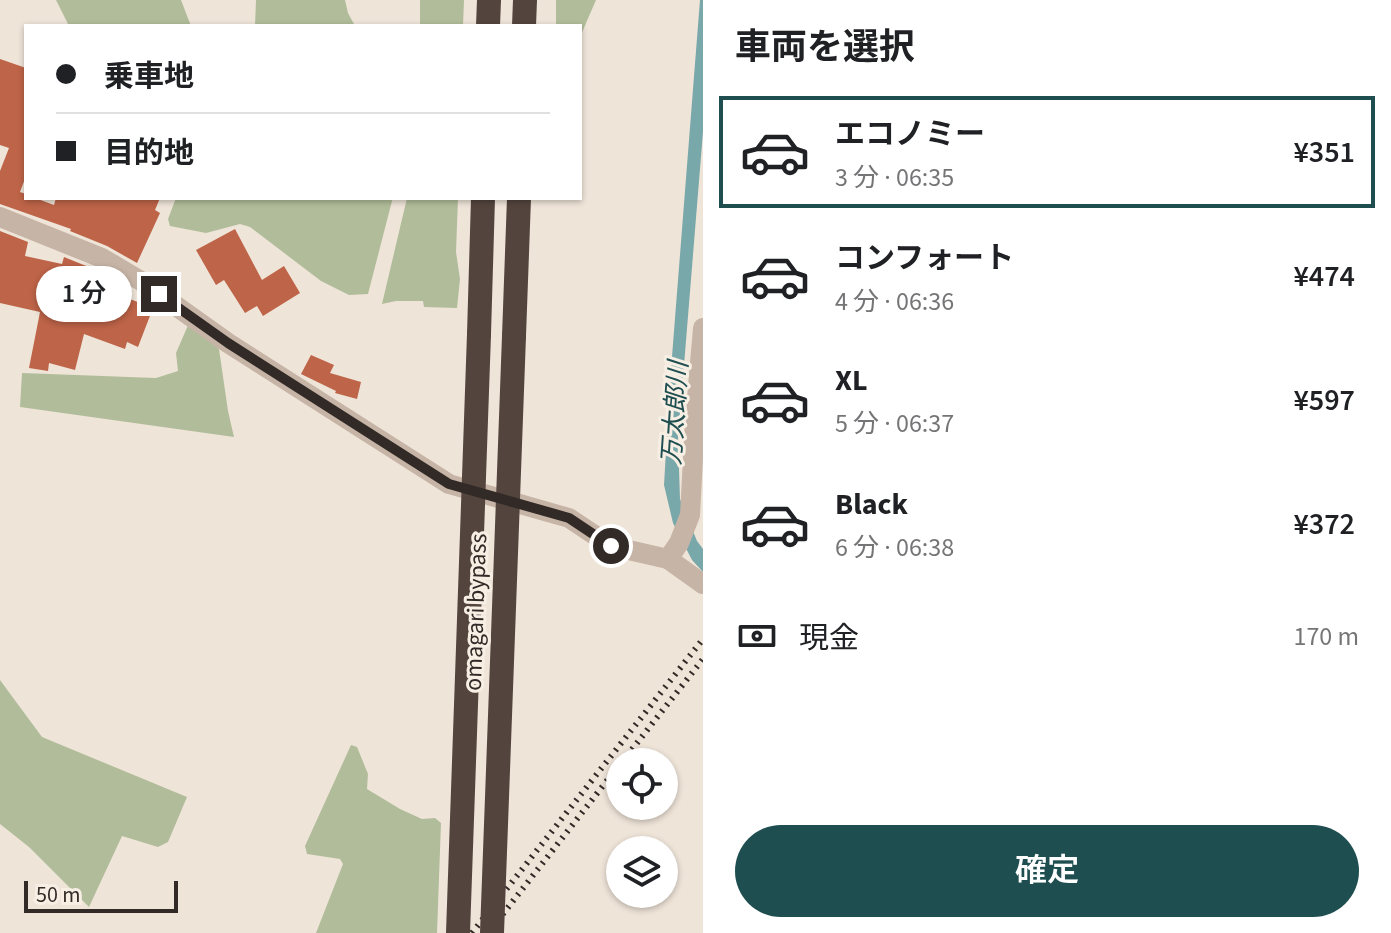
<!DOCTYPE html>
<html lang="ja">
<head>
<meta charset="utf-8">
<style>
  :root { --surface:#fff; --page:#f2f2f2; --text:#202124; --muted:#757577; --line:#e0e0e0; --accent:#1f4e51 }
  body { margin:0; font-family:"Source Sans 3","Noto Sans JP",sans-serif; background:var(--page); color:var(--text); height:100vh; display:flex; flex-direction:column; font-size:30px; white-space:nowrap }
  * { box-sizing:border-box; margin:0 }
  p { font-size:26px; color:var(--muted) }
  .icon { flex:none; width:44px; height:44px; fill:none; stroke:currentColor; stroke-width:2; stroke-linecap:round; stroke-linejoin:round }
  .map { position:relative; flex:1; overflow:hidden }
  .side { display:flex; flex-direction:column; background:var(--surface); width:688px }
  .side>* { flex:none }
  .top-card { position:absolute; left:24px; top:24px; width:558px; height:176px; border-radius:0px; box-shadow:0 2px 6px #0004; display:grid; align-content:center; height:176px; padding:0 32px; background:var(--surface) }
  .fabs { position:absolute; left:606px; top:748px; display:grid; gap:16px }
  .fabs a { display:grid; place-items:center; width:72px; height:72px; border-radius:50%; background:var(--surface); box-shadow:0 2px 6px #0004; font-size:40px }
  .scale { position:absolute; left:24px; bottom:20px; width:154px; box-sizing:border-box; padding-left:8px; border:4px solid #322a26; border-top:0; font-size:22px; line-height:28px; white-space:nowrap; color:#322a26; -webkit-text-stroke:6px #f7eee4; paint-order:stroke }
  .end { position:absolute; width:36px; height:36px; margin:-18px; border:10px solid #322a26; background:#fff; box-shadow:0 0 0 4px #fff }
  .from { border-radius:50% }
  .bubble { position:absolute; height:56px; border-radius:28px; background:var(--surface); box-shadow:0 2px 6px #0004; font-size:26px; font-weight:600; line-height:56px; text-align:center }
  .top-card b { display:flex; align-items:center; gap:28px; height:76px; font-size:30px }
  .top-card b+b { border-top:2px solid var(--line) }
  .top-card i { width:20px; height:20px; background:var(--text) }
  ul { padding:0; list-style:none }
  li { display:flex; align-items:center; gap:24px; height:112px; margin:0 16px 12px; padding:0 16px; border:4px solid transparent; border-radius:0px }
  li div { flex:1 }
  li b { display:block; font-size:30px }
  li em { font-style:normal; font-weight:600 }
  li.on { border-color:var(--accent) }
  li>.icon { width:72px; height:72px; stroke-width:1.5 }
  h2 { padding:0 32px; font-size:36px; line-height:96px }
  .pay { display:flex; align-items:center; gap:20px; height:88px; padding:0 32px; font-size:30px }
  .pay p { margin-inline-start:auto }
  .primary-button { display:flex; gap:16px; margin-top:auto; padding:16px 32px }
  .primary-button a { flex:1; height:92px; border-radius:48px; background:var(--accent); color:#fff; font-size:32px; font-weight:600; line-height:92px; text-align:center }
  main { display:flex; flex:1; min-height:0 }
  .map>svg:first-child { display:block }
  .green { fill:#b1bd9a }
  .water { fill:#79a8aa }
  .building { fill:#be6448 }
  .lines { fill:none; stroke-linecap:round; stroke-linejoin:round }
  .minor { stroke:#c6b4a6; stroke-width:20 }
  .highway { stroke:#53443e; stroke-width:24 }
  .rail { stroke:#322a26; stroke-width:6; stroke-dasharray:2 6; stroke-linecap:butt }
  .highway-bridge { stroke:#53443e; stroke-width:24 }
  .route { stroke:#322a26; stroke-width:10 }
  .labels { text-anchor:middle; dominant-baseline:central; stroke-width:6; stroke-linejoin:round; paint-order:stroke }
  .street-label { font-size:24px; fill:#322a26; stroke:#f7eee4 }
  .water-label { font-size:26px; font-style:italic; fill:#1f4e51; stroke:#f7eee4 }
</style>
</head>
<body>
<main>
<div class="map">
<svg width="703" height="933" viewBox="0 0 703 933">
  <rect width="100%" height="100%" fill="#efe4d8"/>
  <g class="green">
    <path d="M56,0h125l10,26h-122z"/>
    <path d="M256,0h89l3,13 7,13h-100z"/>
    <path d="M420,0h44l-1,26h-43z"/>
    <path d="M556,0h40l-16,37v-11h-24z"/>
    <path d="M176,198h215l1,3 -24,93 -19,1 -28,-14 -71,-54 -10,-3 -34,9 -36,-7 -2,-7z"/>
    <path d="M407,198h51l-2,54 4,27 -3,29 -33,-1 -1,-6h-27l-14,3z"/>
    <path d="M189,323l18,12 12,14 9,62 6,26 -214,-30 2,-34 134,5 22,-7 -2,-18z"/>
    <path d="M0,680l42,57 145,60 -19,45 -10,5 -36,-11 -33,71 -60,-60 -29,-23z"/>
    <path d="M351,745l6,2 11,27 -1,15 33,20 22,10 13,-1 6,5 -4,110h-121l27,-69 -3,-5 -33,-5 -2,-8z"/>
  </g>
  <path class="water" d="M700,0h3v132l-25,307 2,60 17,42 6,8v23l-11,-12 -19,-37 -9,-38 6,-103z"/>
  <g class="building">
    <path d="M0,59l26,9v108l-6,16 6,2v4h9l19,7 2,-7h104l-5,12 5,3 -23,50 -30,-17 -37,-15 1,-2 -71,-25v-33l9,-23 -9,-3z"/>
    <path d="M235,229l27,51 22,-14 16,27 -37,23 -6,-10 -12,7 -21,-33 -8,5 -20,-35z"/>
    <path d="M0,231l28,11 -3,14 37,8 2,-7 37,15 -8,30 33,10 4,-13 23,9 -15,39 -11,-5 -2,7 -41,-15 -9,36 -26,-7 -1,8 -19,-3 11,-56 -40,-9z"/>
    <path d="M311,355l23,10 -4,8 31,9 -4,17 -22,-6 1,-2 -35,-17z"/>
  </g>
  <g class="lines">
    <g class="minor">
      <path d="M0,217l102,41 39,23 87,62 221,141 120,34 42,28 57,13 11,-16 11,-28 5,-94 8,-93"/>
      <path d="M668,559l35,25"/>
    </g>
    <g class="highway">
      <path d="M488,26l1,-26"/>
      <path d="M524,26l1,-26"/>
      <path d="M479,334l4,-136"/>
      <path d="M514,336l5,-138"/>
    </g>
    <g class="rail">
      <path d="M622,762l81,-103"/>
      <path d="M472,933l231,-294"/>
      <path d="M488,933l132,-169"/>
    </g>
    <g class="highway-bridge">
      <path d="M458,933l21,-599"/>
      <path d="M492,933l22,-597"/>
    </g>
  </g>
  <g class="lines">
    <path class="route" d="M159,294l69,49 221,141 120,34 42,28"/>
  </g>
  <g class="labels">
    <g class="street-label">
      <text transform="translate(476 612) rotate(-88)">omagari bypass</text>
    </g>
    <g class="water-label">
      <text transform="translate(675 413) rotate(-86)">万太郎川</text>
    </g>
  </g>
</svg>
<div class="fabs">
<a><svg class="icon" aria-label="locate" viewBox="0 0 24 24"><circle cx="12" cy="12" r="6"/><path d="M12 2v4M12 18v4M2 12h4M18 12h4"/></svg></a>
<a><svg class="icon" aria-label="layers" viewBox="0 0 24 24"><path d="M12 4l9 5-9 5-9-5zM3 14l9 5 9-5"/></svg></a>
</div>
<div class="scale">50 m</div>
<i class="end from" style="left:611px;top:546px"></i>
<i class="end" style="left:159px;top:294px"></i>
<div class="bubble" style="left:36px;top:266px;width:96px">1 分</div>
<div class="top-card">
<b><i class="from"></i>乗車地</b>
<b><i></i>目的地</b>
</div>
</div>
<section class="side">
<h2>車両を選択</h2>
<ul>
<li class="on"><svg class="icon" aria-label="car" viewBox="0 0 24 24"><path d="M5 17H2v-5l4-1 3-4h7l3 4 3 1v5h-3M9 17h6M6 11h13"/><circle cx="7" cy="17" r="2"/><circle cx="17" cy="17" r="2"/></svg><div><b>エコノミー</b><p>3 分 · 06:35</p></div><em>¥351</em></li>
<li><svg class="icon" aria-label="car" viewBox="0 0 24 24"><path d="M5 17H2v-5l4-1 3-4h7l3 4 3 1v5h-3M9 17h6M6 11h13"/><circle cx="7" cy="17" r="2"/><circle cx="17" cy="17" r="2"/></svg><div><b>コンフォート</b><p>4 分 · 06:36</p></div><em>¥474</em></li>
<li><svg class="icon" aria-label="car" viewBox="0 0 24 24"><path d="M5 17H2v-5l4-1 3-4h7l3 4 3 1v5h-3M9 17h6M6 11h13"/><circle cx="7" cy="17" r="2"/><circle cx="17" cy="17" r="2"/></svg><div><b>XL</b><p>5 分 · 06:37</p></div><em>¥597</em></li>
<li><svg class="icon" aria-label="car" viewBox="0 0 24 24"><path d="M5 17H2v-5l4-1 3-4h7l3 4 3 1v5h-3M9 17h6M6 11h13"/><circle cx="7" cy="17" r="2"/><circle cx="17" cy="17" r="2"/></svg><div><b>Black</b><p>6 分 · 06:38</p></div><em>¥372</em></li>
</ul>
<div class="pay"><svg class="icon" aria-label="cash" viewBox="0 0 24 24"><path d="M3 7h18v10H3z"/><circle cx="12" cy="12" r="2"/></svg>現金<p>170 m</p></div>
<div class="primary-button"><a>確定</a></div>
</section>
</main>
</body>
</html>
